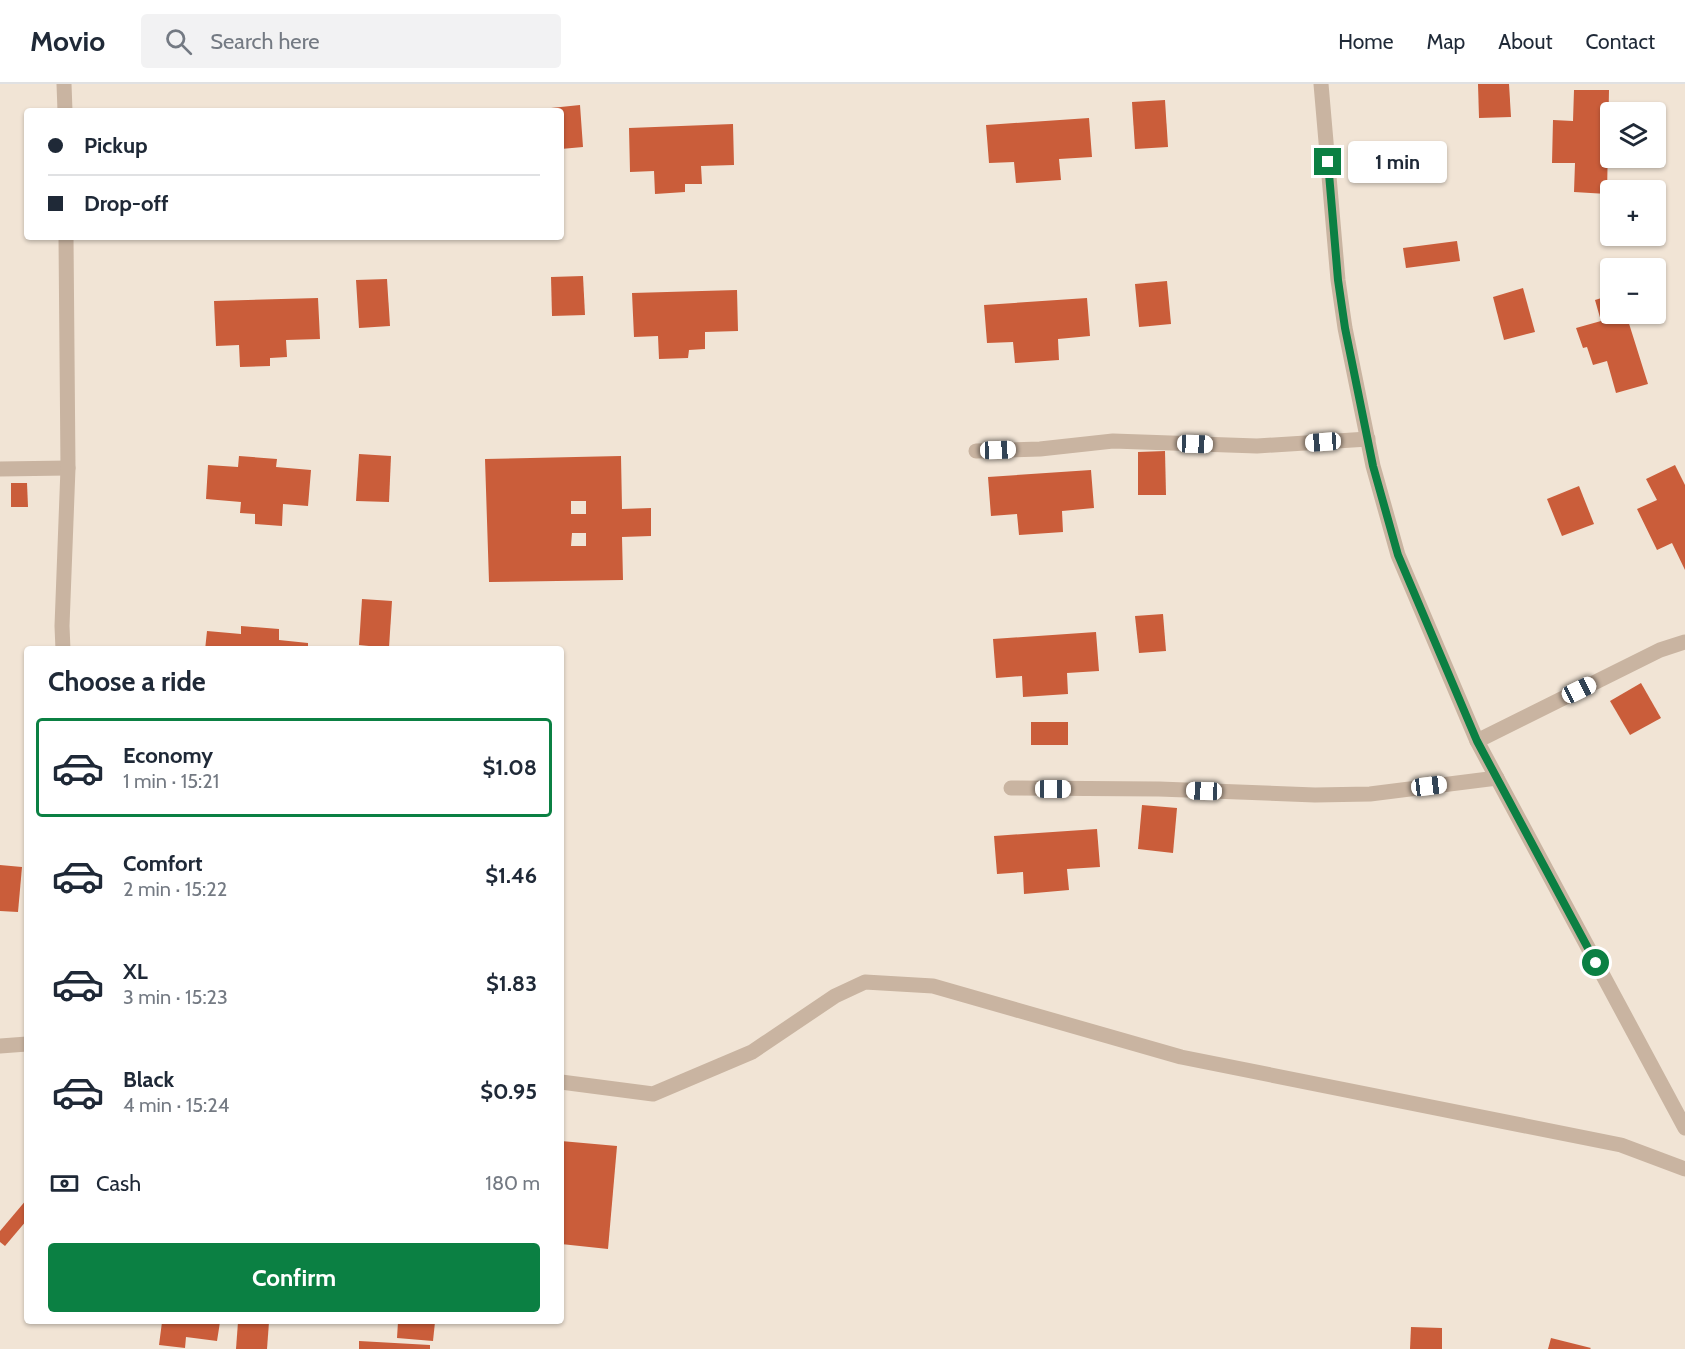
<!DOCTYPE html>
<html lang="en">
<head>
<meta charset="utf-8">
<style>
  :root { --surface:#fff; --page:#f2f2f3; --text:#1f2937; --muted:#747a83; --line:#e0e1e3; --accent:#0b8043 }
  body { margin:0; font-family:Cabin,sans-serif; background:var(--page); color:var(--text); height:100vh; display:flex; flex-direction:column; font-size:22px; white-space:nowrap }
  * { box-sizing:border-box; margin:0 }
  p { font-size:20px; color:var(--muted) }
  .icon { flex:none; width:33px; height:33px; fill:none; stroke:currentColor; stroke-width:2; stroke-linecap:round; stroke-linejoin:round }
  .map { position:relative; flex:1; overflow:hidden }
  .side { position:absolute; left:24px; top:562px; width:540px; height:678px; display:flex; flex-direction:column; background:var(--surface); border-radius:6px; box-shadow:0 2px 4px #0004 }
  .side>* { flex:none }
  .hud { position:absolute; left:24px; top:24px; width:540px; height:132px; border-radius:6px; box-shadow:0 2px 4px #0004; display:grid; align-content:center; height:132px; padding:0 24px; background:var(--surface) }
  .tools { position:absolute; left:1600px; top:18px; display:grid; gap:12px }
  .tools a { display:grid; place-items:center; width:66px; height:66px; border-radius:6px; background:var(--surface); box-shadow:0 2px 4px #0004; font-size:30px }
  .end { position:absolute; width:27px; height:27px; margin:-14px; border:8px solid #0b8043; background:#fff; box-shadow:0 0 0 3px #fff }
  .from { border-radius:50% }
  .bubble { position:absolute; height:42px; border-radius:6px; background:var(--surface); box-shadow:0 2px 4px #0004; font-size:20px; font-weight:700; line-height:42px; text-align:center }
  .car { position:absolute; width:18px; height:36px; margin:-18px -9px; border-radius:8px; box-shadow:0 0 4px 2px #0007; background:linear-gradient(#fff 24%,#345 0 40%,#fff 0 76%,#345 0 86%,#fff 0) }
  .hud b { display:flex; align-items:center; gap:21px; height:57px; font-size:22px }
  .hud b+b { border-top:2px solid var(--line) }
  .hud i { width:15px; height:15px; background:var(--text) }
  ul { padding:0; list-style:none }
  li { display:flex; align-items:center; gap:18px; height:99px; margin:0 12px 9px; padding:0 12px; border:3px solid transparent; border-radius:6px }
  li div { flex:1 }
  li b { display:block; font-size:22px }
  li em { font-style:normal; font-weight:700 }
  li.selected { border-color:var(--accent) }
  li>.icon { width:54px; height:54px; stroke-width:1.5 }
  h2 { padding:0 24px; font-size:27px; line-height:72px }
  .pay { display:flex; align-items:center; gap:15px; height:66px; padding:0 24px; font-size:22px }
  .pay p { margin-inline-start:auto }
  .primary-button { display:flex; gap:12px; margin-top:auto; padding:12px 24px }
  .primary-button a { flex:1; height:69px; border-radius:6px; background:var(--accent); color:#fff; font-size:24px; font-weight:700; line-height:69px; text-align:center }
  header { display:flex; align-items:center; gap:36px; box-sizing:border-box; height:84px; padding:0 30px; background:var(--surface); border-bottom:2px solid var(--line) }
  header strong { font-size:28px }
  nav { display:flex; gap:33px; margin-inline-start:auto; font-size:21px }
  .search { width:420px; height:54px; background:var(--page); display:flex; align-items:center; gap:15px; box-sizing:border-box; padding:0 21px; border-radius:6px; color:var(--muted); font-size:22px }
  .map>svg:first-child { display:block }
  .building { fill:#ca5d3a; fill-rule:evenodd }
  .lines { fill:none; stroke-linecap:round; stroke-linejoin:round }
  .street { stroke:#c9b4a1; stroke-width:15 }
  .route { stroke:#0b8043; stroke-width:8 }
</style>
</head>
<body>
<header>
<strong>Movio</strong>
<div class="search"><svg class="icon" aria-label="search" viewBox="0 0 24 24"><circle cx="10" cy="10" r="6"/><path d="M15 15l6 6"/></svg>Search here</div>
<nav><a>Home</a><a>Map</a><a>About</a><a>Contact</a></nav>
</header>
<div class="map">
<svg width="1685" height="1265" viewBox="0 0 1685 1265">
  <rect width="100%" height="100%" fill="#f1e4d5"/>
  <g class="building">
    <path d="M1478,0h31l2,33 -32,1z"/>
    <path d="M1574,6h35l-2,104 -33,-2 1,-29h-23l1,-43 20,1z"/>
    <path d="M1165,16l3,47 -33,2 -3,-47z"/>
    <path d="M580,21l3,42 -22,2v-38h-10v-3z"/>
    <path d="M1089,34l3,39 -33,2 2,21 -45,3 -2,-21 -25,1 -3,-38z"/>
    <path d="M733,40l1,41 -33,1 1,18h-17v8l-30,2 -1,-23 -24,1 -1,-44z"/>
    <path d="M1457,157l3,20 -54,7 -3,-20z"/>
    <path d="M583,192l2,39 -33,1 -1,-39z"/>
    <path d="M387,195l3,47 -31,2 -3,-48z"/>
    <path d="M1167,197l4,43 -32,3 -4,-43z"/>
    <path d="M1523,204l12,44 -31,8 -11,-43z"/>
    <path d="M737,206l1,41 -33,1v17l-16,1 -1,8 -29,1 -1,-23 -24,1 -2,-44z"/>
    <path d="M1611,211v19h15l22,70 -32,9 -9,-32 -14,4 -6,-18 -4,1 -7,-20 25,-7 -6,-21z"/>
    <path d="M318,214l2,41 -34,1 1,17 -17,1v8l-30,1 -1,-22 -23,1 -2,-45z"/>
    <path d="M1087,214l3,38 -32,3 1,21 -44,3 -2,-21 -26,1 -3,-38z"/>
    <path d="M1165,367l1,44h-28v-43z"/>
    <path d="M359,370l32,2 -2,46 -33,-1z"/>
    <path d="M239,372l38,3 -1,8 35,3 -3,36 -25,-2 -1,22 -27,-2v-10l-15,-1 1,-11 -35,-3 2,-34 30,2z"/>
    <path d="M621,372l1,53 29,-1v28l-29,1 1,43 -134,2 -4,-123zM571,417h15v13h-15zM572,449h14v13h-15z"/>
    <path d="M1675,381l10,20v85l-13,-27 -15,7 -20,-41 20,-9 -11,-21z"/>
    <path d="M1091,386l3,38 -32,3 1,21 -44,3 -2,-21 -26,2 -3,-39z"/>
    <path d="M11,399h16l1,24h-17z"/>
    <path d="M1579,402l15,38 -32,12 -15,-37z"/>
    <path d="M362,515l30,2 -3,47 -30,-3z"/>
    <path d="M1163,530l3,37 -27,2 -4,-37z"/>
    <path d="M241,542l38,3v11l29,3v7h-103l2,-19 34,3z"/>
    <path d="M1096,548l3,39 -32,2 1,21 -45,3 -1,-21 -26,2 -3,-39z"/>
    <path d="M1641,599l20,35 -31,17 -20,-34z"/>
    <rect x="1031" y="638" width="37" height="23"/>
    <path d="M1142,721l35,3 -4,45 -35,-4z"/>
    <path d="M1097,745l3,38 -33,2 2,21 -45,4 -1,-22 -26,2 -3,-38z"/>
    <path d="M0,781l22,2 -4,45 -18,-1z"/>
    <path d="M561,1057l56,5 -9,103 -47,-5z"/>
    <path d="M27,1115v21l-22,26 -5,-4v-11z"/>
    <path d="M162,1238h58l-3,19 -31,-4 -1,11 -26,-3z"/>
    <path d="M238,1238h31l-2,27h-31z"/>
    <path d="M398,1238h37l-2,19 -36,-3z"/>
    <path d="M1411,1243l31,1v21h-32z"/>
    <path d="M1551,1254l40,10 -1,1h-42z"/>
    <path d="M359,1257l71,4v4h-71z"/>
  </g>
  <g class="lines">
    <g class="street">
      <path d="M64,0l1,27"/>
      <path d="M1321,0l17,196 7,48 28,138 25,89 79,186 208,387"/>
      <path d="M976,367l64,-2 73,-8 144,5 111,-7"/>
      <path d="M0,385l68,-1"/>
      <path d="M63,566l-1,-24 6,-158 -2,-231"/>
      <path d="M1477,657l183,-91 25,-8"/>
      <path d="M1011,704l148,1 156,6 55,-1 127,-16"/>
      <path d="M0,962l27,-2"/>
      <path d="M561,998l92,12 99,-42 83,-56 30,-14 68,4 248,71 440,88 64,24"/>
    </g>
  </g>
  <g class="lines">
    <path class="route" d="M1328,78l10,118 7,48 28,138 25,89 79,186 119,222"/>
  </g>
</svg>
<div class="tools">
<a><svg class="icon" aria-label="layers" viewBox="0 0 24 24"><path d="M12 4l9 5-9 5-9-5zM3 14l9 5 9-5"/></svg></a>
<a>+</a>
<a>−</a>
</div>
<i class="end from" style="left:1596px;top:879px"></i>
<i class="end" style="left:1328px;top:78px"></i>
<div class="bubble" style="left:1348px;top:57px;width:99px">1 min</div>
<i class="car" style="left:1323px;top:358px;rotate:266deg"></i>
<i class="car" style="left:1195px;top:360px;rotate:92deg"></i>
<i class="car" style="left:998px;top:366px;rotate:88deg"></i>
<i class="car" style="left:1579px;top:606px;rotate:64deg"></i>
<i class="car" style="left:1429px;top:702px;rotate:83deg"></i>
<i class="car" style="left:1053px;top:705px;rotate:90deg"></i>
<i class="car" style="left:1204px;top:707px;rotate:272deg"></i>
<div class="hud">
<b><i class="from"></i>Pickup</b>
<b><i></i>Drop-off</b>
</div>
<section class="side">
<h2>Choose a ride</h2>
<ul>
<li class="selected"><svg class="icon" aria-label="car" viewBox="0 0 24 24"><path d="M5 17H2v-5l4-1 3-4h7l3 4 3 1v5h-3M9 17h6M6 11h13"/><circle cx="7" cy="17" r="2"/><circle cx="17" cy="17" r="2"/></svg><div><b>Economy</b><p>1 min · 15:21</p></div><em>$1.08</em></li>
<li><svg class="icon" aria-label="car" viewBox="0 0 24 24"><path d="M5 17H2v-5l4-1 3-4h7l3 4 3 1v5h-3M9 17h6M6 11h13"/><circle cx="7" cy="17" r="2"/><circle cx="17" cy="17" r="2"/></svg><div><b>Comfort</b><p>2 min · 15:22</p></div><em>$1.46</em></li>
<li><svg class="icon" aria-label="car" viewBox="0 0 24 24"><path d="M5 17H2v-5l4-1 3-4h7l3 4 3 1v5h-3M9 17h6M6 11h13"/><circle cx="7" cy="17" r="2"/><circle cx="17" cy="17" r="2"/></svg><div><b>XL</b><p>3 min · 15:23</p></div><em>$1.83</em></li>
<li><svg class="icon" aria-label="car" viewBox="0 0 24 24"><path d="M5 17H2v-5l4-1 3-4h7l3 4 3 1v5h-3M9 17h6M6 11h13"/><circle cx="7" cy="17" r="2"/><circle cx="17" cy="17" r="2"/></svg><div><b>Black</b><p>4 min · 15:24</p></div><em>$0.95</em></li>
</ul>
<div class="pay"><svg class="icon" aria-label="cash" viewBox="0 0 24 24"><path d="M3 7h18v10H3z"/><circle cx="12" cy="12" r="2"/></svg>Cash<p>180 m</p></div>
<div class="primary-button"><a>Confirm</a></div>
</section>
</div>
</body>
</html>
